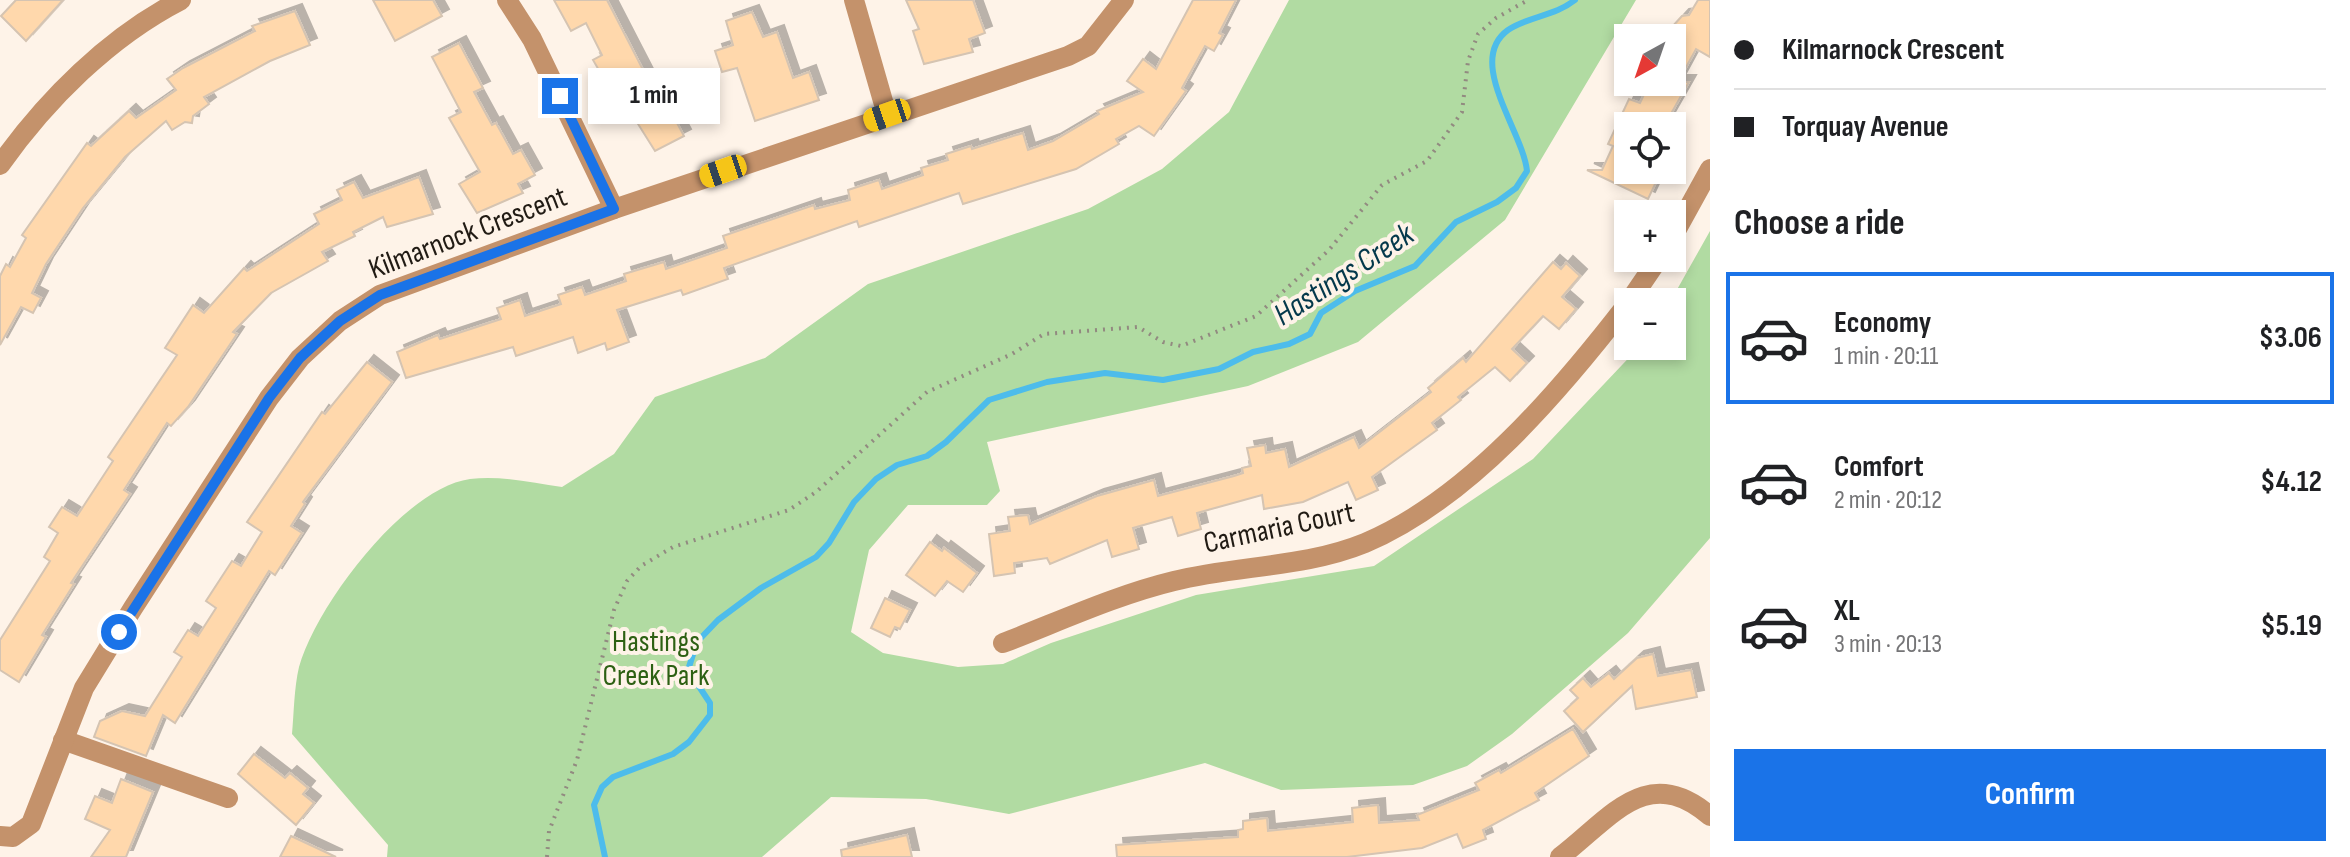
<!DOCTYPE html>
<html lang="en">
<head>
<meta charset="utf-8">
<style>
  :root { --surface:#fff; --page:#f6f6f6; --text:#202124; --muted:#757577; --line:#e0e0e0; --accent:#1a73e8 }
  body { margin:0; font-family:"Sofia Sans Condensed",sans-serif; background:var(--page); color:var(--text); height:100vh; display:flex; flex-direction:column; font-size:30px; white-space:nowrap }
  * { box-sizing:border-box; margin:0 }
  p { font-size:26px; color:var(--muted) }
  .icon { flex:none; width:44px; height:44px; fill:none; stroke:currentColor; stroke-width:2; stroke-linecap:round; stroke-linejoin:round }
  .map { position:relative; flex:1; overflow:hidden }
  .details { display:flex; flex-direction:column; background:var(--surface); width:640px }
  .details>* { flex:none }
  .hud { display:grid; align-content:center; height:176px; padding:0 24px; background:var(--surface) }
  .needle { width:52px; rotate:220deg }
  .buttons { position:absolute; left:1614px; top:24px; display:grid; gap:16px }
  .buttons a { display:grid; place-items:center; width:72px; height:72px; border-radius:0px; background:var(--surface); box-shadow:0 4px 12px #0003; font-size:40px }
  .end { position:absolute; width:36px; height:36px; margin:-18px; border:10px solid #1a73e8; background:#fff; box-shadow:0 0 0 4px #fff }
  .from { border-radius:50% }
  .bubble { position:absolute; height:56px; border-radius:0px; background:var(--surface); box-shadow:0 4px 12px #0003; font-size:26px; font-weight:700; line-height:56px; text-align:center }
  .car { position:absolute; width:24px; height:48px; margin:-24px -12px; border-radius:10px; box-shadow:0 0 6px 2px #0007; background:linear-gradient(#f5c518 24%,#345 0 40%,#f5c518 0 76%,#345 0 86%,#f5c518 0) }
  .hud b { display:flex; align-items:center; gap:28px; height:76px; font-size:30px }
  .hud b+b { border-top:2px solid var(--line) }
  .hud i { width:20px; height:20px; background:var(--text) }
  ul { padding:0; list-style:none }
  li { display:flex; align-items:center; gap:24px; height:132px; margin:0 16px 12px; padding:0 8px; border:4px solid transparent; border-radius:0px }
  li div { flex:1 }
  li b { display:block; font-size:30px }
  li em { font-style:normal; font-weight:700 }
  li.current { border-color:var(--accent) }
  li>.icon { width:72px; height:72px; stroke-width:1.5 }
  h2 { padding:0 24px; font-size:36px; line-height:96px }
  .cta { display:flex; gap:16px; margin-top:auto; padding:16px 24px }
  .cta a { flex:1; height:92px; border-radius:0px; background:var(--accent); color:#fff; font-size:32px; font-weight:700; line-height:92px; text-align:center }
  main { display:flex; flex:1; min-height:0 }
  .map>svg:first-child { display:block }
  .green { fill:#b1dba2 }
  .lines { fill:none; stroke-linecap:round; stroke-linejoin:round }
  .stream { stroke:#4dbceb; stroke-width:6 }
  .building { fill:#ffd8ac; stroke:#d5c4b2; stroke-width:2; filter:url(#shadow) }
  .path { stroke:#928a80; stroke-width:4; stroke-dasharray:2 6; stroke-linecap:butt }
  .minor { stroke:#c4926b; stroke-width:20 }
  .route { stroke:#1a73e8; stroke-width:10 }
  .labels { text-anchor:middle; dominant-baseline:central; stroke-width:8; stroke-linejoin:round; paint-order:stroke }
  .street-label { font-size:30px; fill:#211b14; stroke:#fef3e8 }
  .park-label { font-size:30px; fill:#2d6013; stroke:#fef3e8 }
  .water-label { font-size:32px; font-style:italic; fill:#04384b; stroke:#fef3e8 }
</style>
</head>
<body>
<main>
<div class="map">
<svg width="1710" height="857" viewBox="0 0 1710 857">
  <defs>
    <filter id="shadow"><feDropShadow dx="7" dy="-7" stdDeviation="0" flood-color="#0004"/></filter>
  </defs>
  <rect width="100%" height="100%" fill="#fef3e8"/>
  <path class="green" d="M1289,0h347l-131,220 -147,122 -110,44 -261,56 13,49 -13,14h-79l-39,45 -18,82 32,21 75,14 45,-3 48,-21 145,-48 178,-29 159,-107 107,-113h32l-2,-44 40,-71v307l-82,95 -116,101 -45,32 -54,19 -132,5 -76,-27 -196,51 -83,-15 -95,-2 -69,60h-375l1,-12 -96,-111c2,-21 2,-46 7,-67 17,-61 105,-179 171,-188 31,-4 62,4 92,8l52,-33 41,-57 110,-39 103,-74 220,-75 74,-40 67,-57z"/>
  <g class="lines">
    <path class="stream" d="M605,857l-11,-52 8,-18 11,-10 60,-23 16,-12 21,-27v-12l-22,-33 9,-28 21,-22 43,-32 55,-31 13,-14 25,-41 22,-23 21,-14 30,-9 19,-14 43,-42 58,-18 58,-9 58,7 56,-11 34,-17 36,-8 21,-10 11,-21 34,-22 60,-25 41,-44 41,-20 19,-14 11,-17c-4,-40 -62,-110 -19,-141 21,-14 47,-14 67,-30"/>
  </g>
  <g class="building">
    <path d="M16,0h47l-37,41 -25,-25z"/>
    <path d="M373,0h60l9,16 -47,25z"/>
    <path d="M554,0h53l49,95 5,-2 23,43 -29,15 -32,-51 -5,3 -25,-43 9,-5 -16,-32 -15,8z"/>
    <path d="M906,0h67l12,33 -16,6 4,13 -49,12 -11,-33 6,-2z"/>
    <path d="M1193,0h43l-17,33 4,2 -9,16 -9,-5 -23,42 4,3 -32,45 -15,-10 -23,13 3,5 -43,25 -113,35 -4,-11 -100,34 -2,-6 -133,47 4,11 -45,16 -2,-5 -64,20 12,32 -22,8 -2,-7 -27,10 -5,-16 -57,19 -3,-9 -107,31 -9,-26 41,-17 2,4 61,-20 -4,-11 23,-8 5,16 36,-12 -3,-9 24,-8 3,8 41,-14 -2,-7 40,-12 2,7 61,-21 -4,-12 91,-31 1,4 35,-9 -2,-10 31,-10 3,9 41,-14 -2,-7 27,-8 -2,-6 25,-8 1,3 51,-16 5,17 25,-9 46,-27 -2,-3 46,-19 -16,-11 16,-22 13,10z"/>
    <path d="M1698,0h12v57l-14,-8 -18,33h11l-25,44h-36v44l29,10 -9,19 -61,-29h15l11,-24 -5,-2 21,-45 11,4 10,-21h22v-55l10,-11 7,-1z"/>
    <path d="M295,11l15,34 -40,16 -66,36 5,7 -16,12 -1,7 -7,-1 -13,8 -6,-9 -41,36 -42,51 -37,56 -14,29 9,5 -8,15 -12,-6 -21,38v-69l6,-12 4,3 16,-29 -4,-3 65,-92 4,3 38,-35 7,7 40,-28 -9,-11 16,-11 72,-37 -3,-5z"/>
    <path d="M752,12l11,25 14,-5 16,46 16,-6 10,28 -64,21 -18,-53 -15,4 -7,-21 18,-6 -7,-24z"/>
    <path d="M459,43l24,45 -9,4 18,33 4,-2 17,31 8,-4 14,25 -17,9 5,9 -46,20 -18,-29 21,-12 -31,-54 12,-6 -29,-55z"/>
    <path d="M419,177l14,37 -46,13 -4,-10 -30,15 2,4 -33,16 6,9 -57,32 -38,39 4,2 -49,73 -17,19 -4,-3 -43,67 6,4 -59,89 3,1 -32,51 4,2 -27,45 -19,-12v-30l50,-79 -6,-4 14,-24 -9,-6 13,-20 15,9 36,-55 -5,-4 69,-102 -12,-7 28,-43 11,8 40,-45 3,3 72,-47 -5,-10 28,-14 -5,-10 17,-8 9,16z"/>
    <path d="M1553,262l8,7 5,-6 14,13 -18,21 14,12 -17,20 -16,-13 -31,33 15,14 -17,18 -15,-14 -37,30 3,3 -29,23 5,7 -65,47 6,13 -22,10 -8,-18 -45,20 -39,7 -2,-14 -65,18 4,16 -23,7 -6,-19 -39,11 6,21 -27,8 -5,-17 -57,24 -3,-6 -33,5 1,10 -21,3 -5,-42 21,-3 -2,-14 20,-2 2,9 67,-28 57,-16 4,16 76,-20 9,-3 -1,-5 9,-2 -4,-18 18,-3 1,8 19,-4 4,18 65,-30 5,11 72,-56 -3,-4 35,-30 3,4z"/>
    <path d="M367,362l25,20 -89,120 2,2 -14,22 11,7 -27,42 -6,-4 -94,152 -12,-8 -17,41 -52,-19 6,-16 22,-10 23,5 37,-59 -8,-5 14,-22 10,6 18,-28 -10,-7 26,-40 9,5 21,-34 -15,-10 75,-110 3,2z"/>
    <path d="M930,542l12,9 2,-3 33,25 -14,19 -16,-11 -12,15 -29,-21z"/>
    <path d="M885,598l25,12 -10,19 -5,-2 -5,10 -19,-9z"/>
    <path d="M1653,654l5,22 33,-6 6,27 -61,12 -4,-23 -49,46 -19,-21 14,-13 -8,-8 13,-12 8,9 18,-14 5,6 23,-21z"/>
    <path d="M1573,729l16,27 -54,37 4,7 -56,30 3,9 -23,9 -6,-14 -35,14 -75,9h-230l-1,-12 122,-8v-7l5,-1v-8l24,-3 1,13 85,-9 -1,-14 26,-3 1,18 40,-3 -2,-5 62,-25 -4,-7 24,-13 2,3z"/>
    <path d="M254,754l31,24 5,-5 18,15 -5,6 11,9 -18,22 -58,-51z"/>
    <path d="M121,779l32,13 -27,65h-35l19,-27 -25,-11 10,-23 17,7z"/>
    <path d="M907,835l5,22h-70l-1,-7z"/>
    <path d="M291,836l45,21h-56z"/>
  </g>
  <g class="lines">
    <path class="path" d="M547,857l2,-26 28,-71 37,-150 13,-29 14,-15 32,-19 116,-37 27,-18 111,-100 85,-38 32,-20 94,-7 25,15 18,4 75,-30 73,-66 53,-65 45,-24 35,-49 6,-51 10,-27 18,-16 32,-18"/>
    <g class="minor">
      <path d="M507,0l25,39 82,170"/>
      <path d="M854,0l33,115"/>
      <path d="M0,165c46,-65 109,-128 181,-165"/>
      <path d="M1672,238l38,-69"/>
      <path d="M1629,302l30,-44"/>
      <path d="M1003,643c55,-21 113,-48 171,-62 63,-16 130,-13 191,-38 104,-44 195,-152 263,-240"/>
      <path d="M63,740l165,58"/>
      <path d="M0,836l13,1 18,-13 53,-136 49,-80 136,-210 31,-40 40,-37 40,-26 234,-86 454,-153 20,-10 36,-46"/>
      <path d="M1560,857c51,-39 87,-95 150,-41"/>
    </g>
  </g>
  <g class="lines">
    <path class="route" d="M119,632l150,-234 31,-40 40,-37 40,-26 234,-86 -54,-113"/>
  </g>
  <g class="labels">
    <g class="street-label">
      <text transform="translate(468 233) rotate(-21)">Kilmarnock Crescent</text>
      <text transform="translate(1279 528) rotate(-12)">Carmaria Court</text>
    </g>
    <g class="park-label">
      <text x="656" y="642">Hastings<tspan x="656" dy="34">Creek Park</tspan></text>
    </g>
    <g class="water-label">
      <text transform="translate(1344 275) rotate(-33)">Hastings Creek</text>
    </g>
  </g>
</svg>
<div class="buttons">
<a><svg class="needle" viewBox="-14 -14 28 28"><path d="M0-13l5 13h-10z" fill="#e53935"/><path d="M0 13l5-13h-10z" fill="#757577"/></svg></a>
<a><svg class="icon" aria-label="locate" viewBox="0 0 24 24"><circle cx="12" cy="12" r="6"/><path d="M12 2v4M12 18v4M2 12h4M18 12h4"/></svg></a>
<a>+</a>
<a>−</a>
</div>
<i class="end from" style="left:119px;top:632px"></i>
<i class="end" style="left:560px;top:96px"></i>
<div class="bubble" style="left:588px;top:68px;width:132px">1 min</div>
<i class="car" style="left:887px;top:115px;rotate:251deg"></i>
<i class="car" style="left:723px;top:171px;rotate:251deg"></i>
</div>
<section class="details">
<div class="hud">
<b><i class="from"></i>Kilmarnock Crescent</b>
<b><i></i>Torquay Avenue</b>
</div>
<h2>Choose a ride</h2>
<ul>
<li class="current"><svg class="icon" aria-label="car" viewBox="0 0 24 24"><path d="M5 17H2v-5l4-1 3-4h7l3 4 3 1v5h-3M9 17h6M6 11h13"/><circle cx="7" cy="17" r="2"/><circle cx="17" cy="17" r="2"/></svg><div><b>Economy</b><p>1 min · 20:11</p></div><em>$3.06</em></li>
<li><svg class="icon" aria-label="car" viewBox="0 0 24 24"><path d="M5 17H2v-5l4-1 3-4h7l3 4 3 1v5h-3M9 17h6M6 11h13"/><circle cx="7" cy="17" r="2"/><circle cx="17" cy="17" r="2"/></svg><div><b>Comfort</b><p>2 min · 20:12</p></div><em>$4.12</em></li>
<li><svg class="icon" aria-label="car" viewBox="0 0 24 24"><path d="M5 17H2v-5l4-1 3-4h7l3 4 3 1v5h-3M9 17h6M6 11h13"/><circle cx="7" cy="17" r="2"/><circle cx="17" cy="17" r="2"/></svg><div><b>XL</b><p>3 min · 20:13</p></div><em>$5.19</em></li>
</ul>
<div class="cta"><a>Confirm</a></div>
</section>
</main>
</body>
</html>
